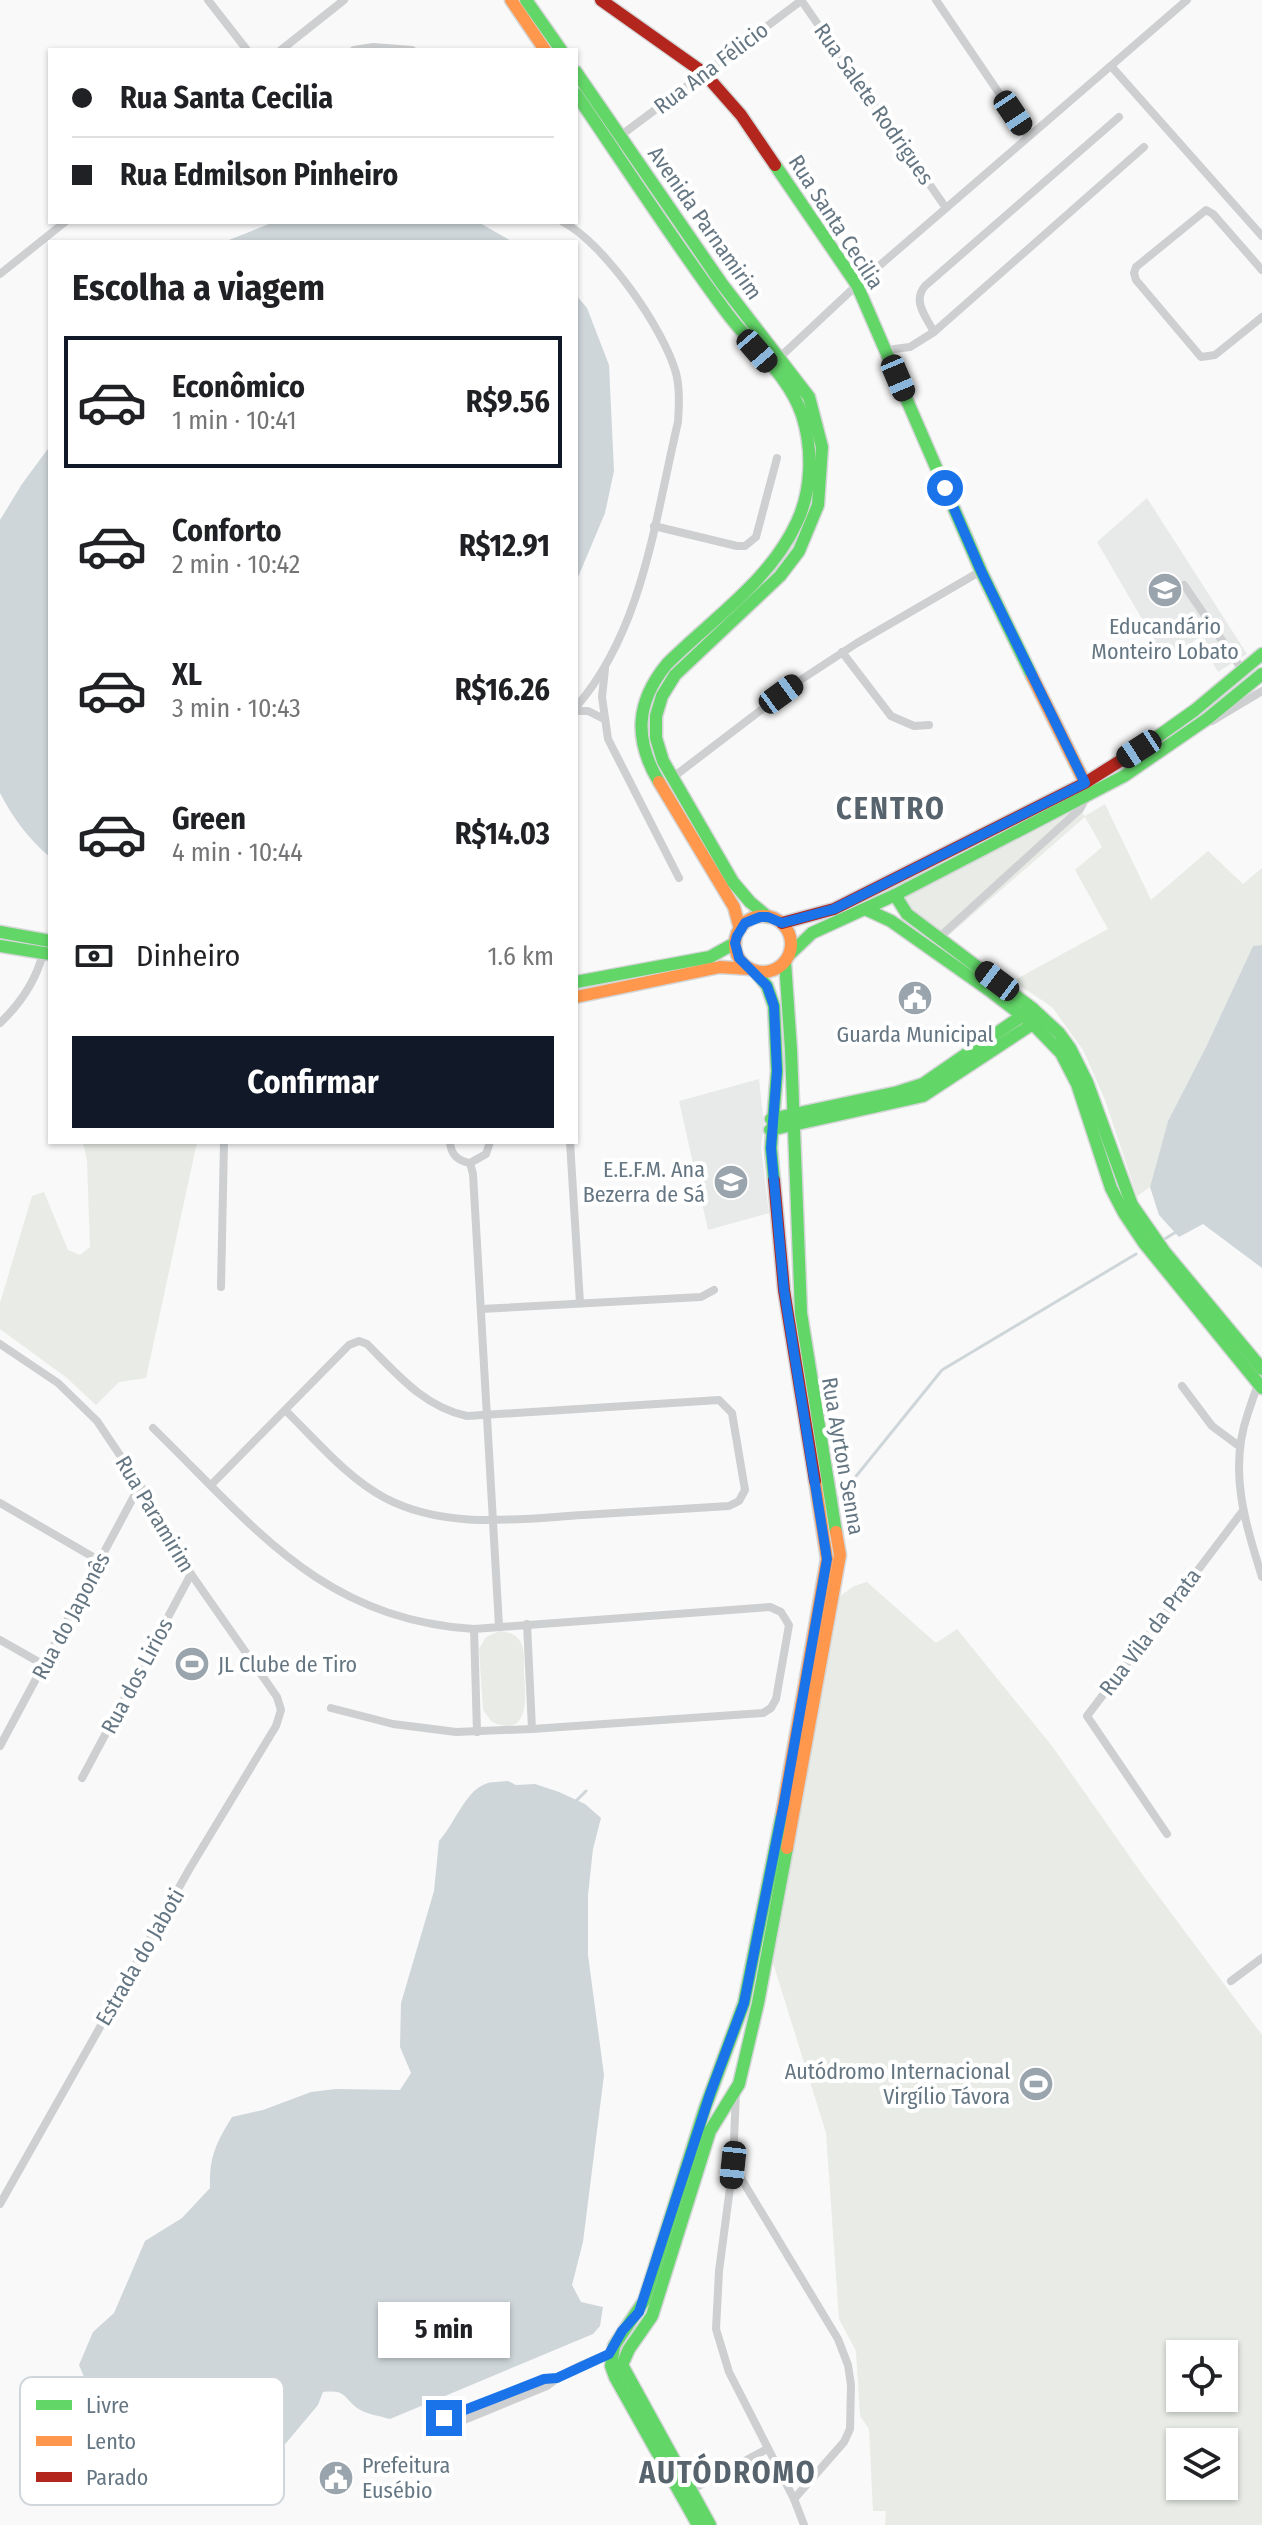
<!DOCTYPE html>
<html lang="pt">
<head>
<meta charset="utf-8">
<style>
  :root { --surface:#fff; --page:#f2f2f2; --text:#202124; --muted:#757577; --line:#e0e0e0; --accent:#111827 }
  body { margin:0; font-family:"Fira Sans Condensed",sans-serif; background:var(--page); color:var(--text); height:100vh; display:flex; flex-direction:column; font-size:30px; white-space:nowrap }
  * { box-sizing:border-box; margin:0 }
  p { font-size:26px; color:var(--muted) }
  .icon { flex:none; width:44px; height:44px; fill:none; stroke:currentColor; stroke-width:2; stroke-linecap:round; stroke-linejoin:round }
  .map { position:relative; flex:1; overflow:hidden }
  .details { position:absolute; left:48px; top:240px; width:530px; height:904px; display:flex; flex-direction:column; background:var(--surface); border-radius:0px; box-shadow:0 2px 6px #0004 }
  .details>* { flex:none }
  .hud { position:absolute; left:48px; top:48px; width:530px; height:176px; border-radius:0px; box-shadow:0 2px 6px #0004; display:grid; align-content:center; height:176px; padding:0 24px; background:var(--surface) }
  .buttons { position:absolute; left:1166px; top:2340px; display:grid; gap:16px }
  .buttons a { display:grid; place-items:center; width:72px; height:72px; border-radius:0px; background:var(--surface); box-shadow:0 2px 6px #0004; font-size:40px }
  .end { position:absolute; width:36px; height:36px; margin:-18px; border:10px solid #1a73e8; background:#fff; box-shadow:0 0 0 4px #fff }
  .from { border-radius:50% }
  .bubble { position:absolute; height:56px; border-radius:0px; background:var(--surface); box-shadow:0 2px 6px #0004; font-size:26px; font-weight:700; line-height:56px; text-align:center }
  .car { position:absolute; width:24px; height:48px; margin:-24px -12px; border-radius:10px; box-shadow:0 0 6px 2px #0007; background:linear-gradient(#222 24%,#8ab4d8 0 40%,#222 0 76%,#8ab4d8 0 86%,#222 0) }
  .hud b { display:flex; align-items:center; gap:28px; height:76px; font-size:30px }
  .hud b+b { border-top:2px solid var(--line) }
  .hud i { width:20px; height:20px; background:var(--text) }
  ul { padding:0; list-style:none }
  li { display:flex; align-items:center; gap:24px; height:132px; margin:0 16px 12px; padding:0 8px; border:4px solid transparent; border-radius:0px }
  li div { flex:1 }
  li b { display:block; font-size:30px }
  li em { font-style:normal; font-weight:700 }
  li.active { border-color:var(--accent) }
  li>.icon { width:72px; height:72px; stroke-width:1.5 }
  h2 { padding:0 24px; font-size:36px; line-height:96px }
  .pay { display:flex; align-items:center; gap:20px; height:88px; padding:0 24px; font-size:30px }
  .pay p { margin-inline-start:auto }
  .button { display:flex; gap:16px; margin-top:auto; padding:16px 24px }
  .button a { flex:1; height:92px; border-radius:0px; background:var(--accent); color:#fff; font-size:32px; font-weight:700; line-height:92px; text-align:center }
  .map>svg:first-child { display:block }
  .built { fill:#e8e9e9 }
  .green { fill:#e8ebe6; fill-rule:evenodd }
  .water { fill:#ced6d9 }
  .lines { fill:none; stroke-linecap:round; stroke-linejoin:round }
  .stream { stroke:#ced6d9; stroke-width:3 }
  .fast-casing { stroke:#d5d6d7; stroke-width:15 }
  .slow-casing { stroke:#d5d6d7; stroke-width:15 }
  .jam-casing { stroke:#d5d6d7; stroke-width:15 }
  .street { stroke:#cecfd0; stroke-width:8 }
  .fast { stroke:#63d668; stroke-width:12 }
  .slow { stroke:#ff974d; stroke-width:12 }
  .jam { stroke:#b3261e; stroke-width:12 }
  .route { stroke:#1a73e8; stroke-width:10 }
  .labels { text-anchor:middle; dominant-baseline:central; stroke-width:8; stroke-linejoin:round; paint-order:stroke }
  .street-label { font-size:22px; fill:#657683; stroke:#fff }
  .poi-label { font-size:22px; fill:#657683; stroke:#fff }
  .district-label { font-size:30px; font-weight:bold; letter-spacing:2px; fill:#57646e; stroke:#fff }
  .key { fill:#fff; stroke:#d1d6da; stroke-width:2 }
  .key-label { font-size:22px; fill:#657683 }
</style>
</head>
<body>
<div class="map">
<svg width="1262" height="2525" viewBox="0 0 1262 2525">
  <rect width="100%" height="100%" fill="#f9f9f9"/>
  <g class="built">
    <path d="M1147,498l100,156 -29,18 -20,-34 -32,22 -69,-118z"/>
    <path d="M759,1079l5,44 -3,25 8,65 -61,17 -29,-129z"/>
  </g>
  <g class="green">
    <path d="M576,80l222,302 21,63 -4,61 -17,38 -22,29 -45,43 -4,-5 75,-87 8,-97 -5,-22 -11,-19 -50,-56 -168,-242z"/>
    <path d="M1105,804l46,96 57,-49 35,33 19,-16v77l-9,1 -47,101 -38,74 -18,66 -13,9 -32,-96 -22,-50 -31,-43 -39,-26 95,-52 -33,-59 27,-23 -17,-30 -137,119 -44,-31v-11l173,-87 8,9z"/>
    <path d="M83,1142h114l-51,236 -27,4 -23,23 -29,-27 -67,-49v-26l32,-107 12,-4 24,58 12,5 10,-8 -3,-86z"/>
    <path d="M867,1582l69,61 21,-14 95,117 90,128 120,161v490h-377l1,-14h-13l-4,-82 -9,-13 -4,-65 -17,-32 -13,-186 -53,-170 67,-367 14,-10zM1180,2354h44v44h-44zM1180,2442h44v44h-44z"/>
    <path d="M500,1631c8,1 17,3 21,12 4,8 3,22 3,31 2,23 6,65 -32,48l-9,-12 -4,-61 7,-12z"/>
  </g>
  <g class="water">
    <path d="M274,222h204l35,20h-289z"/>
    <path d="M576,295l11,13 22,57 5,106 -9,42 -29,69z"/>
    <path d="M50,446v411c-21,-17 -37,-39 -50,-64v-273l22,-36z"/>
    <path d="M1262,945v323l-59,-44 -24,13 -20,-22 -9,-28 18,-66 38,-74 47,-101z"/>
    <path d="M508,1781l8,4 19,-1 24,8 26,12 16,14 -8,31 -5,46v60l16,120 -21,167 -11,43 9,17 22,5 -3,19 -7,8 -203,85c-10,-3 -25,-5 -33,-11 -15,-12 -11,-18 -34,-16l-5,13 -37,44 -8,2 -184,-62 -10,-24 14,-33 21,-19 31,-72 37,-23 28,-30c-1,-31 6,-45 22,-71l31,-7 48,-18 25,-3 64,1 11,-17 -11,-26 1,-44 33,-112 5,-50c14,-15 26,-48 44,-56 7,-4 17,-3 25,-4z"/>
  </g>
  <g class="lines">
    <g class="stream">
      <path d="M1163,1240l13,-8"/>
      <path d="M836,1501l106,-131 194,-116"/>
      <path d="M575,1802l11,-11"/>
    </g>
    <defs>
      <g id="fast">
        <path d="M526,0l35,50"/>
        <path d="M576,72l146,212 87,113 13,50 -4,58 -19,46 -19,25 -105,99 -13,21 -6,20v22l7,23 70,121 17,20 18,15"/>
        <path d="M576,94c50,73 98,148 151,219 25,34 62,62 75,102 11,34 10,75 -5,107 -27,59 -85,97 -130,142 -32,39 -33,76 -8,118"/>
        <path d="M775,165l82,120 124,286 51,105"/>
        <path d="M1150,742l45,-32 67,-56"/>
        <path d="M895,895l12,19 125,94 27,25 11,15 17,34 45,123 32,46 98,118"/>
        <path d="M865,909l26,12 98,69 44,34 28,29 16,31 34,104 13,25 20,30 118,145"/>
        <path d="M0,932l50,9"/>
        <path d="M0,946l50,8"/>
        <path d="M790,954l22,-21 83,-38 229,-119 83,-57 55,-45"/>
        <path d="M785,962l6,88 10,263 35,219"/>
        <path d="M755,971l12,15 7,20 3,65 -6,77 3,32"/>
        <path d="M576,982l134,-25 25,-14"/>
        <path d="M771,1119l127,-27 25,-8 103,-71"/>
        <path d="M770,1130l153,-34 114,-75"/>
        <path d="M698,2525l-83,-148 -4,-11 3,-20 30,-45 61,-193 39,-105 38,-189"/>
        <path d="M710,2525l-88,-160 7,-16 23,-33 58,-185 29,-47 19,-81 29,-155"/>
      </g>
      <g id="slow">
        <path d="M511,0l34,50"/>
        <path d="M1032,676l53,107"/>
        <path d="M659,782l75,125 6,22"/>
        <circle cx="763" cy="944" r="28"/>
        <path d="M576,997l144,-30 30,2"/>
        <path d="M782,1814l45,-255 -12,-78"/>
        <path d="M787,1848l53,-293 -4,-23"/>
      </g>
      <g id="jam">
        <path d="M601,0l103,73 37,42 34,50"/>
        <path d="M782,923l52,-14 251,-126 65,-41"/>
        <path d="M774,1180l10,110 31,191"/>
      </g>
    </defs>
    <use href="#fast" class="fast-casing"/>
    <use href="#slow" class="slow-casing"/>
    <use href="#jam" class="jam-casing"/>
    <g class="street">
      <path d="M208,0l39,50"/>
      <path d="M801,0l145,208"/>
      <path d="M936,0l92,136"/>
      <path d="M281,50l63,-50"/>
      <path d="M354,50l19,-3 39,3"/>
      <path d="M1111,66l151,170"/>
      <path d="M620,136l182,-136"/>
      <path d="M563,222c41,21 101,107 113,151 4,16 3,33 2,49 -23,97 -35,208 -102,285"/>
      <path d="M1262,270l-49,-56 -7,-4 -70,57 -2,6 2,7 65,77 14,-2 47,-38"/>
      <path d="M0,274l65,-52"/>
      <path d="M934,332c-8,-15 -22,-31 -9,-46l194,-169"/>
      <path d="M886,350l24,-3 24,-15 210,-185"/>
      <path d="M779,358l78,-73 330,-285"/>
      <path d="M654,526l83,20h8l11,-9 21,-79"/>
      <path d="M1184,585l59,86"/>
      <path d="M842,652l49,64 23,10 15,-1"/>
      <path d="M605,669l-3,28 6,42 71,139"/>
      <path d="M576,711h12l16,8"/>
      <path d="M1212,721l50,-30"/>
      <path d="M672,778l127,-97 58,-38 124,-72"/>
      <path d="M942,939l2,-6 136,-124 7,-13"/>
      <path d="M0,1023c21,-20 36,-42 43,-70"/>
      <path d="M450,1142c1,13 8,19 20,21l16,-9 4,-12"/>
      <path d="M570,1142l10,161"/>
      <path d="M470,1163l3,11 26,452"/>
      <path d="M221,1287l3,-145"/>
      <path d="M481,1309l220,-12 13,-7"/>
      <path d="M0,1344l58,39 39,38 43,64 51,89 86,123 4,13 -5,16 -86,142 -190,336"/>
      <path d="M1262,1378c-7,11 -10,24 -14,35 -20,57 -3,109 14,164"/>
      <path d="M1182,1386l30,40 27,20"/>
      <path d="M153,1428c102,99 168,191 321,201l296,-22 11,5 8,13 -13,74 -5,9 -8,5 -231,16 -76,3 -63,-8 -62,-16"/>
      <path d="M211,1485l138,-140 10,-4 8,3c30,30 57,63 100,72l252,-16 13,13 13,77 -6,11 -10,5c-49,3 -97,6 -146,9 -66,4 -137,15 -198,-17 -39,-21 -68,-57 -100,-88"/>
      <path d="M0,1503l100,58"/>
      <path d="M527,1624l5,105"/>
      <path d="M474,1629l3,103"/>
      <path d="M0,1640l44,25"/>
      <path d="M0,1746l140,-261"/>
      <path d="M82,1778l109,-204"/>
      <path d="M1167,1834l-80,-118 155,-204"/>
      <path d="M1231,1981l31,-23"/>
      <path d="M736,2092l-3,73 -14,106 -3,58 13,43 65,127 10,26"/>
      <path d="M733,2165l105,174 10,26 3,20 -1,44 -6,13 -50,57"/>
      <path d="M557,2378l-13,1 -100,39 3,9 100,-41c22,-18 54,-30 82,-37"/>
      <path d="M691,2490l76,-41"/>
    </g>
    <use href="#fast" class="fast"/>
    <use href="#slow" class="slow"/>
    <use href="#jam" class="jam"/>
  </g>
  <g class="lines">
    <path class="route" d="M444,2418l100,-39 13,-1 52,-24 13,-23 17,-19 71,-218 34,-91 40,-200 43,-244 -43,-269 -13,-142 6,-77 -3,-65 -7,-20 -28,-28 -4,-15 2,-7 8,-13 15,-6h8l14,6 52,-14 251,-126 -104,-212 -36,-83"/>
  </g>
  <defs>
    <symbol id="school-disc" viewBox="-11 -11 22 22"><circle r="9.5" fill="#99a4ac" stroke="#fff"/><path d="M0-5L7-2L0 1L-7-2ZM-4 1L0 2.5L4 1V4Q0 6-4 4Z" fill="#fff"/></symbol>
    <symbol id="civic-disc" viewBox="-11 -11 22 22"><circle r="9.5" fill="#99a4ac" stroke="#fff"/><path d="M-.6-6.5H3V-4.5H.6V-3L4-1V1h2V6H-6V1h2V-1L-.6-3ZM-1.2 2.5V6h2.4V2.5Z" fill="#fff"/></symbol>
    <symbol id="stadium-disc" viewBox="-11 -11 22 22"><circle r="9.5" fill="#99a4ac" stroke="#fff"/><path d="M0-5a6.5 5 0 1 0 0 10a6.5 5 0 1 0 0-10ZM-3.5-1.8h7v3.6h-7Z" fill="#fff"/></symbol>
  </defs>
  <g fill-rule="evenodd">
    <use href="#school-disc" x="1145" y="570" width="40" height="40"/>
    <use href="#civic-disc" x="895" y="978" width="40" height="40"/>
    <use href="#school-disc" x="711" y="1162" width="40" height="40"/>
    <use href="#stadium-disc" x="172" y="1644" width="40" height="40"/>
    <use href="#stadium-disc" x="1016" y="2064" width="40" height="40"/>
    <use href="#civic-disc" x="316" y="2458" width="40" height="40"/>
  </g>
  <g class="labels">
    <g class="street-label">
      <text transform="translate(711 68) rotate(-37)">Rua Ana Félicio</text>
      <text transform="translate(874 104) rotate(55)">Rua Salete Rodrigues</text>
      <text transform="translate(836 222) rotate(57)">Rua Santa Cecilia</text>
      <text transform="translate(705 223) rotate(55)">Avenida Parnamirim</text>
      <text transform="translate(843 1456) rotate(80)">Rua Ayrton Senna</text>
      <text transform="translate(155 1514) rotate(59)">Rua Paramirim</text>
      <text transform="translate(71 1616) rotate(-62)">Rua do Japonês</text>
      <text transform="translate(1150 1632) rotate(-53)">Rua Vila da Prata</text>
      <text transform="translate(137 1676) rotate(-62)">Rua dos Lirios</text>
      <text transform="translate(140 1957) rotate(-60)">Estrada do Jaboti</text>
    </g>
    <g class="poi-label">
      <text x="1165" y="626">Educandário<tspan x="1165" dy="25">Monteiro Lobato</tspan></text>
      <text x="915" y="1034">Guarda Municipal</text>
      <text x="705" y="1169" text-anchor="end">E.E.F.M. Ana<tspan x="705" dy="25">Bezerra de Sá</tspan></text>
      <text x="218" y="1664" text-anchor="start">JL Clube de Tiro</text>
      <text x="1010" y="2071" text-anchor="end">Autódromo Internacional<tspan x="1010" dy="25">Virgílio Távora</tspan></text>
      <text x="362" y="2465" text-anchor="start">Prefeitura<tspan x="362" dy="25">Eusébio</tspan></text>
    </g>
    <g class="district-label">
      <text x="891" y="809">CENTRO</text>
      <text x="728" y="2473">AUTÓDROMO</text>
    </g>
  </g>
  <rect x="20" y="2377" width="264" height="128" rx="12" class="key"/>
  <rect x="36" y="2400" width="36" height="10" fill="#63d668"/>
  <rect x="36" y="2436" width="36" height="10" fill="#ff974d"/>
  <rect x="36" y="2472" width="36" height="10" fill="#b3261e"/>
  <g class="key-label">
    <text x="86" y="2413">Livre</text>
    <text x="86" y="2449">Lento</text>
    <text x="86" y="2485">Parado</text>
  </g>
</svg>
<div class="buttons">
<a><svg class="icon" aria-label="locate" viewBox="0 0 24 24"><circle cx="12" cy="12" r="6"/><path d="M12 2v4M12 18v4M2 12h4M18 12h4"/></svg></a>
<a><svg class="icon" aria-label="layers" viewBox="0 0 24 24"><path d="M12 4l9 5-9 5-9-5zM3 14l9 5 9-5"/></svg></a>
</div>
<i class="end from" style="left:945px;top:488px"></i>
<i class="end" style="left:444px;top:2418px"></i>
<div class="bubble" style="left:378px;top:2302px;width:132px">5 min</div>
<i class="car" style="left:1013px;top:113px;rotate:146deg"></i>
<i class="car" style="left:757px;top:351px;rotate:139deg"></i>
<i class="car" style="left:898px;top:378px;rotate:157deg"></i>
<i class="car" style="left:781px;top:694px;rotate:54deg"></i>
<i class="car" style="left:1139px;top:749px;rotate:237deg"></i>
<i class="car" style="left:997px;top:981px;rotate:307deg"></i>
<i class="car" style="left:733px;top:2165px;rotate:186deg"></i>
<div class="hud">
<b><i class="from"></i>Rua Santa Cecilia</b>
<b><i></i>Rua Edmilson Pinheiro</b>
</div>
<section class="details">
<h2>Escolha a viagem</h2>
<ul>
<li class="active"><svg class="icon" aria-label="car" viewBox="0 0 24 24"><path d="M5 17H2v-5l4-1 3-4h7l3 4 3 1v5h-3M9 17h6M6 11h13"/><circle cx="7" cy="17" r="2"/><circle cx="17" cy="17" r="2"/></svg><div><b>Econômico</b><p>1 min · 10:41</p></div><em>R$9.56</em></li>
<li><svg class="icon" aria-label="car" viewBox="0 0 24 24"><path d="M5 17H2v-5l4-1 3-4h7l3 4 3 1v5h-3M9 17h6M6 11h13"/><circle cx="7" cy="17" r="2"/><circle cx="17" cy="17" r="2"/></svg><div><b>Conforto</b><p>2 min · 10:42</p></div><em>R$12.91</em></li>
<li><svg class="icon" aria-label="car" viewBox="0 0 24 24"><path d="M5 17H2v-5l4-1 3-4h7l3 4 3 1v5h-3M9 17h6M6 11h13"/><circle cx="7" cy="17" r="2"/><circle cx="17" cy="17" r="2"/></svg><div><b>XL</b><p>3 min · 10:43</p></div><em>R$16.26</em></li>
<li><svg class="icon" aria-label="car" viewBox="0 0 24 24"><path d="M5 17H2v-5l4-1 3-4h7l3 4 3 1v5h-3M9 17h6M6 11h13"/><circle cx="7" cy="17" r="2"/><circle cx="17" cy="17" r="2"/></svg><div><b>Green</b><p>4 min · 10:44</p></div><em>R$14.03</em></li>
</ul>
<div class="pay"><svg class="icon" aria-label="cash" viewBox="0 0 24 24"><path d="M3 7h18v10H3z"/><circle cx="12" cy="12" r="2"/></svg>Dinheiro<p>1.6 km</p></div>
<div class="button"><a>Confirmar</a></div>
</section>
</div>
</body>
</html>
